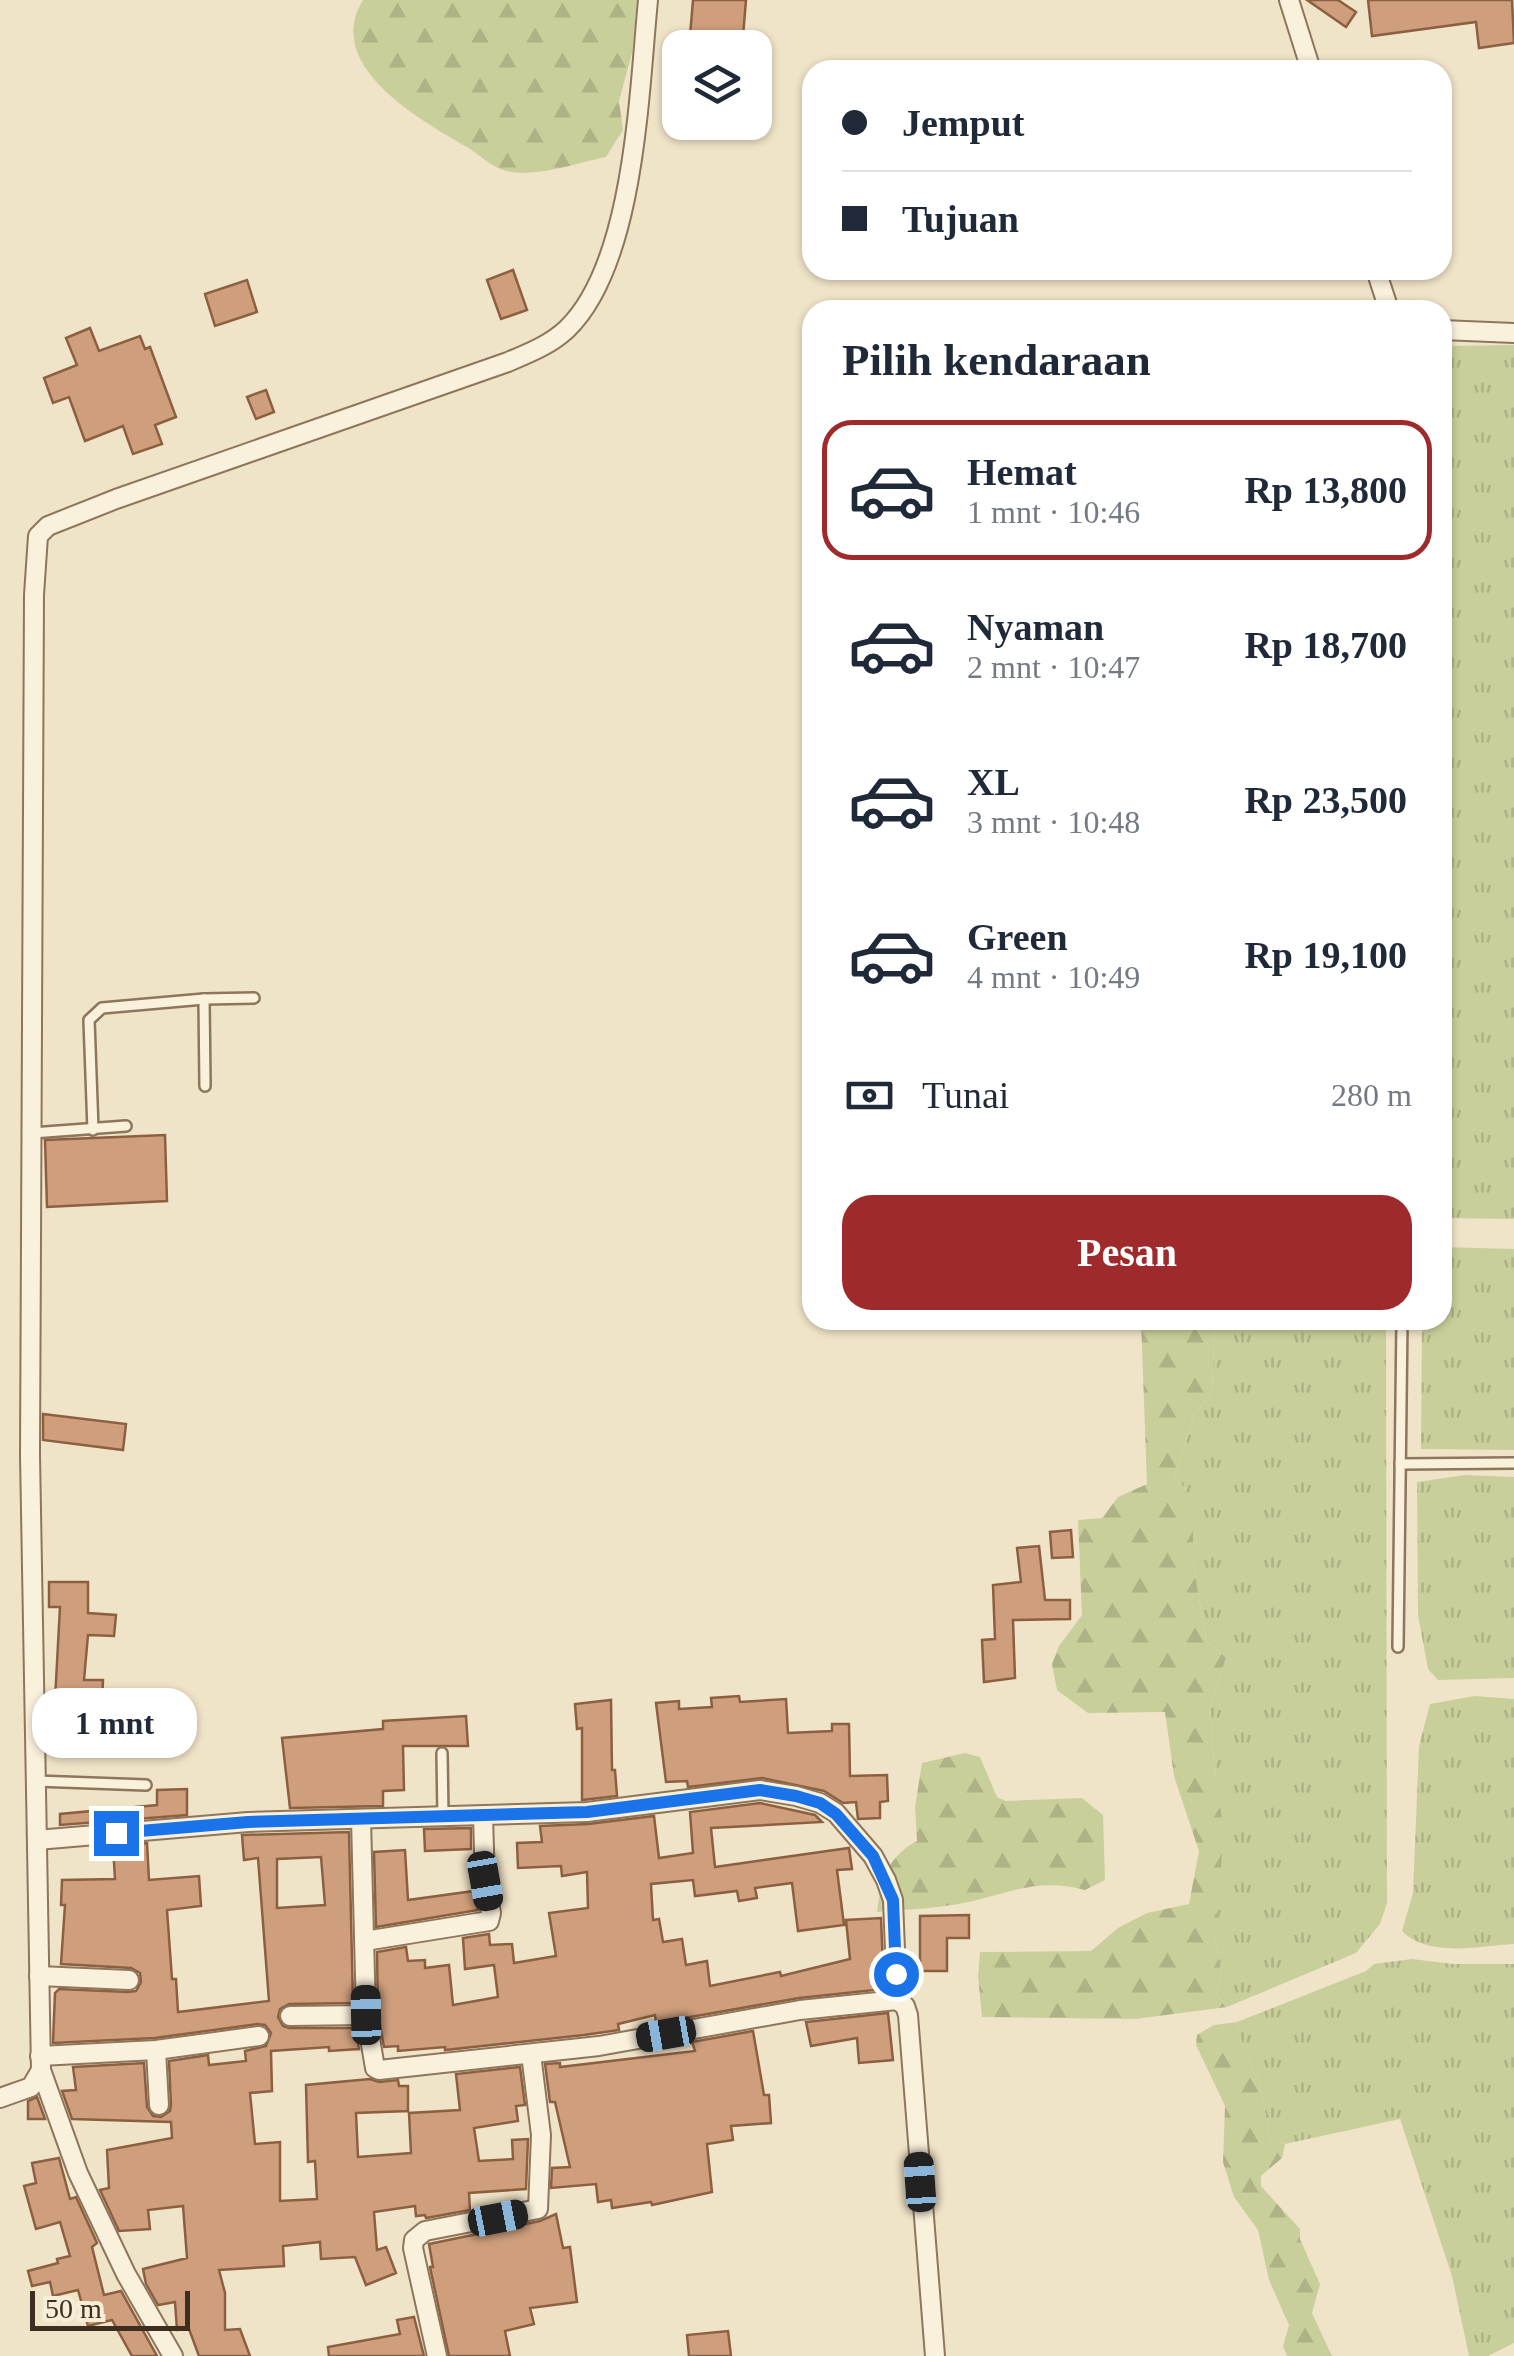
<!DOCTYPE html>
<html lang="id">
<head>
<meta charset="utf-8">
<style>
  :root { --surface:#fff; --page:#f2f2f3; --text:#1f2937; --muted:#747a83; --line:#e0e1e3; --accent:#9e2a2b }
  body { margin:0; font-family:Georgia,serif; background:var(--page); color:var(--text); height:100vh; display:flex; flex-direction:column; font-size:38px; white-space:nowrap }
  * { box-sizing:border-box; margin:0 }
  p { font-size:32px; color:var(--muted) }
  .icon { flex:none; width:55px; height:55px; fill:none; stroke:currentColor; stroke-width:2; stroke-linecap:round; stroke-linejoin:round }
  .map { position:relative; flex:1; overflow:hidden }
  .side { position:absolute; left:802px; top:300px; width:650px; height:1030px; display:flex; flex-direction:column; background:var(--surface); border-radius:30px; box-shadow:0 2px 8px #0004 }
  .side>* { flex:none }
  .hud { position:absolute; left:802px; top:60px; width:650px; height:220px; border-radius:30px; box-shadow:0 2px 8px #0004; display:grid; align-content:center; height:220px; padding:0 40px; background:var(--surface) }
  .buttons { position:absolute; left:662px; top:30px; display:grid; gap:20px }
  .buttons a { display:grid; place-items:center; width:110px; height:110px; border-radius:20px; background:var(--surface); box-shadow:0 2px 8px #0004; font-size:50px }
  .scale { position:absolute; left:30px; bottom:25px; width:160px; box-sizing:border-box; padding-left:10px; border:5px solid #3d2e20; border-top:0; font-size:28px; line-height:35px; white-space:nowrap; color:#3d2e20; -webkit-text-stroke:8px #f7eed8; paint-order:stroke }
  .end { position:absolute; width:45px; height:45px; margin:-22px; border:12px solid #1a73e8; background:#fff; box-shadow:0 0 0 5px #fff }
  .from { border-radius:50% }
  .bubble { position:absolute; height:70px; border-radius:30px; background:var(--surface); box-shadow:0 2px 8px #0004; font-size:32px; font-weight:700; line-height:70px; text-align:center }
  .car { position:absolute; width:30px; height:60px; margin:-30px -15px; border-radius:12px; box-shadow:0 0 8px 2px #0007; background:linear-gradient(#222 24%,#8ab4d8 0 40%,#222 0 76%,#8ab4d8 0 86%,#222 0) }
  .hud b { display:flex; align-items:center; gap:35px; height:95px; font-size:38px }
  .hud b+b { border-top:2px solid var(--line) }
  .hud i { width:25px; height:25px; background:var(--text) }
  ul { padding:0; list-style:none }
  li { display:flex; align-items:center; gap:30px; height:140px; margin:0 20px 15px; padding:0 20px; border:5px solid transparent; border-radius:30px }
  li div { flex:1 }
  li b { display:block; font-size:38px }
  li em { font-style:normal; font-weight:700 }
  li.current { border-color:var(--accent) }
  li>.icon { width:90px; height:90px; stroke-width:1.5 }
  h2 { padding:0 40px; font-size:45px; line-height:120px }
  .pay { display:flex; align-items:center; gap:25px; height:110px; padding:0 40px; font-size:38px }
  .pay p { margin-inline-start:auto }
  .primary-button { display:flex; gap:20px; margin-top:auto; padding:20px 40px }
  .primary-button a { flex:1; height:115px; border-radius:30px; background:var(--accent); color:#fff; font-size:40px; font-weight:700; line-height:115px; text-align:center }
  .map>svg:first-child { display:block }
  .grass { fill:url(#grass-tufts) }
  .forest { fill:url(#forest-firs) }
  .building { fill:#cf9f7d; stroke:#8d5f41; stroke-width:2.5; fill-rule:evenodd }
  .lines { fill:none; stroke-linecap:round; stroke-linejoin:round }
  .lane-casing { stroke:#8d765c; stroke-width:14 }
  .street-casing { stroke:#8d765c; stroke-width:22 }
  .lane { stroke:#faf1dc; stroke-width:9 }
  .street { stroke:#faf1dc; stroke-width:18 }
  .route { stroke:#1a73e8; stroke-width:12 }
</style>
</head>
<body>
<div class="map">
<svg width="1514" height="2356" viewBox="0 0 1514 2356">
  <defs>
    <pattern id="grass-tufts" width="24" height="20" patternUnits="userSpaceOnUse" patternTransform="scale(2.5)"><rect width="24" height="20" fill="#c9cf9b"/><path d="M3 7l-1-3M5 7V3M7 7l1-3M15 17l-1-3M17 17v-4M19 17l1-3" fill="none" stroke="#aeb285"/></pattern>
    <pattern id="forest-firs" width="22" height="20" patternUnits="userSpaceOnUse" patternTransform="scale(2.5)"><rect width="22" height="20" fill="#c9cf9b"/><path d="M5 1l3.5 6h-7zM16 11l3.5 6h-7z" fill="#aeb285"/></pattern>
  </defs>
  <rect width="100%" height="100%" fill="#f0e4c8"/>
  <g class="grass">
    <path d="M1514,345v874l-71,-1v-872z"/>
    <path d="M1443,1247l71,2v201l-93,-1 1,-129h20z"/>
    <path d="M1215,1320h171l1,583 -7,21 -24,29 -129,54 -11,-13 6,-18 -7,-38v-160l-5,-69 16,-51 -20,-18 -13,-78v-63l-18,-23 18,-59 19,-25z"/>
    <path d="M1465,1475l49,2v201l-76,2 -10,-11 -10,-54 -1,-133z"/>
    <path d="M1475,1696l39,3v245c-34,2 -86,14 -112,-13l11,-38 6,-147 11,-42z"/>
    <path d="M1412,1959l41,5h61v379l-26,13h-19l-17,-80 -52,-157 -115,25 -15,-5 -10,-55 -17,-37 -6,-25 129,-51 8,-7z"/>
  </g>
  <g class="forest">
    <path d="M363,0h274l-5,53 -13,48 4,29 -17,27c-30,6 -69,21 -99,14 -15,-3 -27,-16 -40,-24 -45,-26 -145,-81 -104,-147z"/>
    <path d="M1141,1320h74l-3,72 -19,25 -18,59 18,23v63l13,78 20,18 -16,51 5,69 9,53 -9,107 7,38 -6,18 11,13 -92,12 -153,-2 -4,-41 2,-24 111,-1 27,-23 29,-15 42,-9 10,-53 -25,-75 -9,-64 -77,1 -31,-23 -5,-26 7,-18 23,-31 -4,-95 24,-2 16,-21 29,-13z"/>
    <path d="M965,1753l15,4 17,40 9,4 76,-3 21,17 2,65 -20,10c-51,-13 -75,4 -122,13 -28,6 -58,6 -86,9 4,-32 11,-56 40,-71l-2,-34 7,-44z"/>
    <path d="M1237,2022l6,25 17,37 10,55 15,5 -3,14 -21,18v10l39,43v10l20,45 -8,29 20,43h-45l-4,-10 6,-21 -20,-45 -11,-50 -24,-33 -11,-35 2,-56 -29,-61 1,-10 17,-10z"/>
  </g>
  <g class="building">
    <path d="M693,0h53l-4,48h-53z"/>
    <path d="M1307,0h31l18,12 -10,15z"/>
    <path d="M1368,0h144l2,43 -35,5 -3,-26 -104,14z"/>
    <path d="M513,270l14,40 -26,9 -14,-39z"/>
    <path d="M247,280l10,32 -42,14 -10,-32z"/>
    <path d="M90,328l9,23 41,-15 5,13 5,-2 26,70 -21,8 7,19 -29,10 -10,-28 -38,15 -16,-44 -16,6 -9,-25 33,-13 -11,-27z"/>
    <path d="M266,390l8,22 -18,7 -9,-22z"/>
    <path d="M165,1135l2,66 -120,6 -2,-67z"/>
    <path d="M43,1414l83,10 -3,26 -80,-10z"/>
    <path d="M1071,1530l2,27 -21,1 -2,-26z"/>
    <path d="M1039,1546l6,54h25v19l-57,1 2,58 -31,4 -2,-42 13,-1 -2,-54 28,-3 -4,-34z"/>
    <path d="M49,1582h39v31l28,2 -2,21 -26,-1 -4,45h19l-1,22 -47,-2 5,-93h-11z"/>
    <path d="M739,1696l1,6 46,-3 2,34 44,-2v-7h17l1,52 37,-1 1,26 -8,1v16l-22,1 -2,-17 -13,1 -19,-12 -62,-13 -74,9 -1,-6 -21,1 -10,-79 23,-2v8l33,-2 -1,-9z"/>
    <path d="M611,1700l1,70h3l2,26 -35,4v-72l-5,1 -2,-25z"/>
    <path d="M466,1716l2,30h-65l1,44 -21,1v15l-93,2 -8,-70 101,-9v-8z"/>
    <path d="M187,1789v26l-127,10v-11l97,-9v-15z"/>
    <path d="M760,1803l55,12 7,7 -111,6 4,39 134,-19 3,21 -15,1 7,55 -46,6 -6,-48 -37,5 2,10 -18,3 -2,-10 -42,5 -2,-16 -42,4 2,36 6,-1 4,23 19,-3 4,26 21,-4 3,25 70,-14 1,4 69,-17 -4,-39 35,-2 3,71 -85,9 -143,25 -1,-8 -37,9 1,6 -35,5 -139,15v-3l-47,4v-5l-14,1 -6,-33 -1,-62 29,-5 2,14 17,-1v8l24,-3 4,40 45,-8 -4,-32 -29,4 -2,-31 26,-4 1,11 22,-1 2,19 42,-7 -7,-43 39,-5 -1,-36 -25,4 -1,-10 -43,2 -1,-25 25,-1 -2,-16 48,-2 66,-8 5,42 34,-5 -3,-41z"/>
    <path d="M471,1828v21l-46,2 -1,-22z"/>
    <path d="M349,1832l4,171 -64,1 -9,5 -2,8 5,9 6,2h66l4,21 -30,2v-4l-58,4 1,40 -22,2 5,51 25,-2v59l37,-2 -2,-38 -7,1 -2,-77 64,-6 9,3 19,-2 1,6h9v25l-52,2 2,44 53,-4 -2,-40 51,-3 -4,-36 64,-7 5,38 -9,1 2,15 -44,7 5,33 34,-2 -1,-19 16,-1 -2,50 -57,4 1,17 -44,8 -1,-3 -9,1 -1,-10 -41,6 3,38 9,-3 10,26 -30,12 -11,-28 -34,2 -1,-17 -37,4 1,20 -65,4 6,23v37l15,-1 10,27h-51l-10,-27 -12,1 -2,-28 -17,3 -12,-21 -3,-15 44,-11 -4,-52 -35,4 2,19 -31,2 -19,-41 9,-2 -2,-38 65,-12 -1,-16 -99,-3 -10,-28 14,-1 -3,-23 71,-4 3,44 6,9 8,1 9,-6 1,-6 -2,-44 39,-6 1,10 37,-4 -1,-10 21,-5 5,-13 -6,-8 -8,-1 -102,14 -102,5 2,-50 4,-4 69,3 8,-1 5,-9 -1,-9 -9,-5 -70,-4 4,-59h-4l1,-25 53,-1 -2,-33 34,-3 2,37 50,-4 2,30 -34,4 5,69h4l2,33 91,-11 -11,-143 -14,2 -2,-25zM321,1857l4,48 -48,3v-49z"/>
    <path d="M405,1850l3,50 66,-9 4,19 -102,17 -2,-75z"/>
    <path d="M969,1915v23h-22v33h-27v-55z"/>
    <path d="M888,2013l5,47 -34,3 -2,-25 -46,8 -5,-24z"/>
    <path d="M753,2031l11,64h5l2,28 -40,3 2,14 -26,4 5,48 -60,13 -1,-3 -39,6 -1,-8 -13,2 -2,-18 -45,4 1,-20 18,-1 -15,-65h-5l-5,-38 15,-1v4l135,-16 -3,-9z"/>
    <path d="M37,2097l8,22h-17v-18z"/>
    <path d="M59,2158l11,41 6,-2 21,46 -5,4 12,48 17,-4 36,65h-25l-20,-36 -24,6 -10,-36 -25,6 -3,-14 -18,4 -4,-15 30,-8 -1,-4 13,-3 -10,-34 -24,7 -12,-43 12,-3 -4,-20z"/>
    <path d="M556,2214l7,34 7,-1 7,55 -47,6 4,16 -29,7 5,25h-61l-19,-89h3l-4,-23 111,-23z"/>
    <path d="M414,2317l10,39h-95l-1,-9 72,-13 -3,-14z"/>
    <path d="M728,2331l3,25h-42l-2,-21z"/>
  </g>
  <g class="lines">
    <defs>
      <g id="lane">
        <path d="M204,999l50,-1"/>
        <path d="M93,1130l-4,-110 13,-12 102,-9 1,87"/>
        <path d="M32,1133l94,-7"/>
        <path d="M1400,1464l114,-1"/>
        <path d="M1398,1647l4,-327"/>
        <path d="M442,1753l1,63"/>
        <path d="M36,1781l110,4"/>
      </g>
      <g id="street">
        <path d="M1289,0l22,70"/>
        <path d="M1376,270l13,40"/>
        <path d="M1442,330l72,3"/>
        <path d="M361,1819l5,196 9,53 4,2 220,-24 201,-36 97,-10"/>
        <path d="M37,1840l211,-18 339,-10 173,-22 36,6 24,7 16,10 37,43 13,24 7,20 4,100 8,6 3,9 27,341"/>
        <path d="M365,1941l124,-20 2,-8 -6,-32 -2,-64"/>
        <path d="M39,1976l90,4"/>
        <path d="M290,2016l76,-1"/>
        <path d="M156,2050l3,55"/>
        <path d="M40,2056l116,-6 103,-14"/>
        <path d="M41,2070l37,103 48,101 47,82"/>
        <path d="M0,2098l31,-11 10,-17 -11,-615 4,-860 4,-59 10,-10 68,-27 392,-137c21,-9 42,-17 59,-33 68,-66 72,-238 81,-329"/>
        <path d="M437,2356l-24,-108 1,-8 11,-9 113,-22 3,-74 -10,-81"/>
      </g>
    </defs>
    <use href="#lane" class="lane-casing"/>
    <use href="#street" class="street-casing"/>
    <use href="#lane" class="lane"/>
    <use href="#street" class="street"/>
  </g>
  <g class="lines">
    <path class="route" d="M116,1833l132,-11 339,-10 173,-22 36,6 24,7 16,11 37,42 20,44 3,74"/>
  </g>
</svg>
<div class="buttons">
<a><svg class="icon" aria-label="layers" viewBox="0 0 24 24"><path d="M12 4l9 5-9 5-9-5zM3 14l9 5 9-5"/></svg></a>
</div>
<div class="scale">50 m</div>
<i class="end from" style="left:896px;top:1974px"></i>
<i class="end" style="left:116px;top:1833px"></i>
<div class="bubble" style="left:32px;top:1688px;width:165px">1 mnt</div>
<i class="car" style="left:485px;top:1881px;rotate:170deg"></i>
<i class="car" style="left:366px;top:2015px;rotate:359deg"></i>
<i class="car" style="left:666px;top:2034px;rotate:260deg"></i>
<i class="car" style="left:920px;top:2182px;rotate:356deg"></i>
<i class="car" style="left:498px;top:2218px;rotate:79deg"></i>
<div class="hud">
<b><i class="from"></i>Jemput</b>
<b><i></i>Tujuan</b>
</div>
<section class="side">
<h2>Pilih kendaraan</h2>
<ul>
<li class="current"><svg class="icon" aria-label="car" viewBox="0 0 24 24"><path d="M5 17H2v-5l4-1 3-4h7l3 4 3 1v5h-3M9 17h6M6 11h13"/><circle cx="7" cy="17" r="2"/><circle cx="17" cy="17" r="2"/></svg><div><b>Hemat</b><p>1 mnt · 10:46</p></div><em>Rp 13,800</em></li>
<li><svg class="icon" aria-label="car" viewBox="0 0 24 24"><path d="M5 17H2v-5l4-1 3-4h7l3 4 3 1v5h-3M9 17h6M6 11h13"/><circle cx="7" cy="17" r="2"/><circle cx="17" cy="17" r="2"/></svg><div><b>Nyaman</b><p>2 mnt · 10:47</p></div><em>Rp 18,700</em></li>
<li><svg class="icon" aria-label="car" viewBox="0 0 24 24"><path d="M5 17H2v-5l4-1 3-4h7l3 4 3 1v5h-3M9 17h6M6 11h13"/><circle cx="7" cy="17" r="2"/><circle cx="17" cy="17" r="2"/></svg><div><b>XL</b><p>3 mnt · 10:48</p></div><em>Rp 23,500</em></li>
<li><svg class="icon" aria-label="car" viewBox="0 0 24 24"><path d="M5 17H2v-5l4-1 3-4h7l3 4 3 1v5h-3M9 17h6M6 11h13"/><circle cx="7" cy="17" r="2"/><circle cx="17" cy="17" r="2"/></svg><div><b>Green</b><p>4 mnt · 10:49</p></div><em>Rp 19,100</em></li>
</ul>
<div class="pay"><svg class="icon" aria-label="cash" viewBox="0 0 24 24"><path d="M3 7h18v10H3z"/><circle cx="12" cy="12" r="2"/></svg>Tunai<p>280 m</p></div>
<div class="primary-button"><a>Pesan</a></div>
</section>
</div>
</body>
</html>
